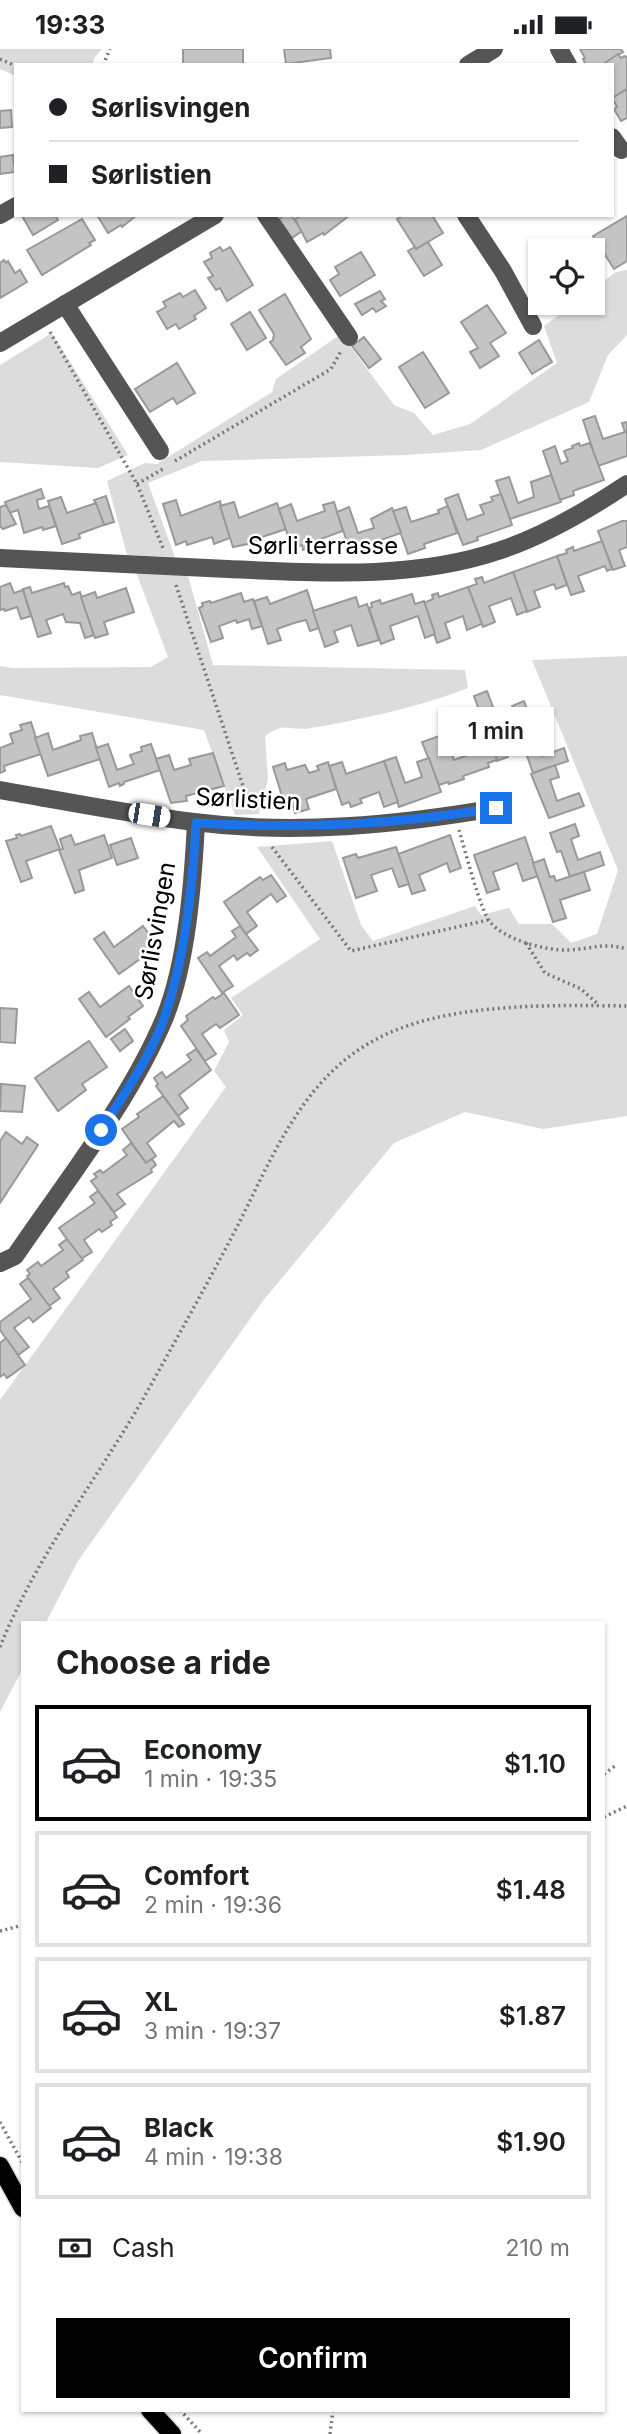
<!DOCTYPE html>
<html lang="en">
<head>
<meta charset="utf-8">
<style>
  :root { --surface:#fff; --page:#f2f2f2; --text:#202124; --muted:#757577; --line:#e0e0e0; --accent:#000 }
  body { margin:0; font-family:Inter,sans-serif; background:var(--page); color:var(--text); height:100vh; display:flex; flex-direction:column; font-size:26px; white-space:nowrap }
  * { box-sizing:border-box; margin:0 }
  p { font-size:23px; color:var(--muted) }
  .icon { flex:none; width:38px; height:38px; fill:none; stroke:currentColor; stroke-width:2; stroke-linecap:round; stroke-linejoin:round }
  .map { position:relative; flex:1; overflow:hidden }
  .side { position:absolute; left:21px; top:1572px; width:584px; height:791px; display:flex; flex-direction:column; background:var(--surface); border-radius:0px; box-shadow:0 2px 5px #0004 }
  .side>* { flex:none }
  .top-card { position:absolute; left:14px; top:14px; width:600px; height:154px; border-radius:0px; box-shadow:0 2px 5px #0004; display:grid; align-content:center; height:154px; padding:0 35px; background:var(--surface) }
  .fabs { position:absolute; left:528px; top:189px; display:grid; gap:14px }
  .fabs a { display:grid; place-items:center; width:77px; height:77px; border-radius:0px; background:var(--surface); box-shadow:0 2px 5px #0004; font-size:35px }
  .end { position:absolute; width:32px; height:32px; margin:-16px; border:9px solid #1a73e8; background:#fff; box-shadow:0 0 0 4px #fff }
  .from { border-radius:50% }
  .bubble { position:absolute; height:49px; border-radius:0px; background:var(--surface); box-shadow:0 2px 5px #0004; font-size:23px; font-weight:600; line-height:49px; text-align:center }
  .car { position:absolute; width:21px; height:42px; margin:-21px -10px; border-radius:9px; box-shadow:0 0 5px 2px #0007; background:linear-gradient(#fff 24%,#345 0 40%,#fff 0 76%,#345 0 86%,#fff 0) }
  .top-card b { display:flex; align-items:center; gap:24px; height:66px; font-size:26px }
  .top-card b+b { border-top:2px solid var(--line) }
  .top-card i { width:18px; height:18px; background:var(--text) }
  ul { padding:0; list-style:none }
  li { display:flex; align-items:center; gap:21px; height:116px; margin:0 14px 10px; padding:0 21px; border:4px solid var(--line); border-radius:0px }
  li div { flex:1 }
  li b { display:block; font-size:26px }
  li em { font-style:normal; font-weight:600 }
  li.on { border-color:var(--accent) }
  li>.icon { width:63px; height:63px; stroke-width:1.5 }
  h2 { padding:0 35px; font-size:32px; line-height:84px }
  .pay { display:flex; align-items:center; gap:18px; height:77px; padding:0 35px; font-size:26px }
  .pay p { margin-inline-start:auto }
  .primary-button { display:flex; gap:14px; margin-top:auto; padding:14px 35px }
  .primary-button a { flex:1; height:80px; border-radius:0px; background:var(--accent); color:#fff; font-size:28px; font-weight:600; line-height:80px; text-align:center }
  .status { display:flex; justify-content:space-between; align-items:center; height:49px; padding:0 35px; background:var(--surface); direction:ltr }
  .status svg { height:19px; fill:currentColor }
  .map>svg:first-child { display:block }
  .green { fill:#dcdcdc }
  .building { fill:#c4c4c4; stroke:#999; stroke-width:2 }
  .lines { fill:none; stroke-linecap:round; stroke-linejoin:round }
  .major-casing { stroke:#dbdbdb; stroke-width:21 }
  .path { stroke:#777; stroke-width:3.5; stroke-dasharray:2 3.5; stroke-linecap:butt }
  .minor { stroke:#555; stroke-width:18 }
  .major { stroke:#000; stroke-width:18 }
  .route { stroke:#1a73e8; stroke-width:9 }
  .labels { text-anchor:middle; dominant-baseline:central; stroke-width:5; stroke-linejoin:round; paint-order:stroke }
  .street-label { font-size:24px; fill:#000; stroke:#fff }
</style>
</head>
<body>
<div class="status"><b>19:33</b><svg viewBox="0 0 49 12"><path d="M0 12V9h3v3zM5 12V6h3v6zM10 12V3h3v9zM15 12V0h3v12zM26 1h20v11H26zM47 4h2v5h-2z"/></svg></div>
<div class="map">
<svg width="627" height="2385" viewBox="0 0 627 2385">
  <rect width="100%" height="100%" fill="#fff"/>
  <g class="green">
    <path d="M0,0h102l-7,8 -3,8h-76v11l-16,-7z"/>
    <path d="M627,221v65l-19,20 -19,47 -108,48 -75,5 -204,6 -54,22 27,74 -48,-2 -20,-74 38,-18 12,1 115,-72 4,-13 65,-45 53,71 20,8 19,22 37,-11 87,-61 -13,-37 31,-23h18v-14l23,-17z"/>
    <path d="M52,284l76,122 -30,13 -98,-6v-97z"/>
    <path d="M136,523l52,4 25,89 252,5 3,18c-46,18 -108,32 -157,40 -22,4 -24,-8 -46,8l3,43 -9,35 -24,1 -31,-85 -204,-35v-29l12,2 139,-1 17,-10z"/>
    <path d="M627,607v460l-84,13 -78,-17 -71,31 -132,159 -184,259 -32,61h-23v46l-23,44v-312l226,-313 -12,-16 15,-29 -5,-12 19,-15 -12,-17 89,-59 -63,-92 75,-6 29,84 12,16 102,-35 6,9 28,-7 10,16h33l19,19 26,-9 21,-64 -86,-210z"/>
  </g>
  <g class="building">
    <path d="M183,0h60v16l-60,-1z"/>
    <path d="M284,0h46l1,9 -45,6z"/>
    <path d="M580,0h41l2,3 -21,13h-16l-3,-6 2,-1z"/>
    <path d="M618,5l3,4 4,-2 2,2v31l-14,9 -1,-33h-10z"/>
    <path d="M627,40v29l-6,3 -7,-12 3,-2 -5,-9z"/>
    <path d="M11,61l1,17 -12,1v-17z"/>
    <path d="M13,106l2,17 -15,2v-17z"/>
    <path d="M24,166h31l3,5 -25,15 -11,-19z"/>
    <path d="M97,166h40l-15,12 -1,-2 -13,8z"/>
    <path d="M285,166h6l11,16 -10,7 -13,-19z"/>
    <path d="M301,166h49l-26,20 -1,-2 -16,9 -12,-23z"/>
    <path d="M404,166h28l11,18 -27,16 -19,-30z"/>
    <path d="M627,167v45l-13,8 -21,-33z"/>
    <path d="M82,170l13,21 -6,3 2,2 -49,30 -15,-25z"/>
    <path d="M428,193l14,23 -18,11 -16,-25 7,-4 1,2z"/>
    <path d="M220,198l3,4 7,-4 23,38 -26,16 -7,-13 -4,2 -8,-12 5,-2 -9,-14 8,-4 -2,-5z"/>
    <path d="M361,203l14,23 -35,21 -10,-16 9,-6 -4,-7z"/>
    <path d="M4,211l2,3 2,-2 7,12 5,-3 7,12 -27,16v-35z"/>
    <path d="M195,241l11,18 -12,8 2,3 -17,10 -3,-5 -9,5 -10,-17 9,-5 -3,-5 17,-9 3,4z"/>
    <path d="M380,242l5,8 -4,2 5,5 -10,6 -3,-4 -11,7 -7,-11z"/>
    <path d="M285,245l26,45 -10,8 4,6 -19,12 -16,-23 3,-2 1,-6 -15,-24z"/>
    <path d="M487,256l19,28 -16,10 9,13 -19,12 -10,-16 8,-4 -17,-26z"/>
    <path d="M250,263l16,26 -19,12 -16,-26z"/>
    <path d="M364,288l17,22 -12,9 -17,-22z"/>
    <path d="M539,291l13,22 -20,12 -13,-21z"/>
    <path d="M423,303l26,41 -24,15 -26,-41z"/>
    <path d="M177,314l18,30 -18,11 -4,-6 -23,14 -15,-23z"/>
    <path d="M595,367l8,23 22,-7 -3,-9 5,-1v34l-29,10 -15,-46z"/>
    <path d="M579,394l1,3 10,-3 14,37 -31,11 1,4 -14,5 -17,-49 12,-5 6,18 7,-3 -4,-10 9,-3 -1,-2z"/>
    <path d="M551,426l10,27 -51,17 -14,-38 13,-4 9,26 16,-6 -3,-15z"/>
    <path d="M41,440l3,9 -7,2 2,9 10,-3 7,20 -13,4 -1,-3 -18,6 -6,-23 -9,3 -4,-11z"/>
    <path d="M458,445l9,26 17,-6 -4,-9 13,-4 -2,-4 10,-3 11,31 -35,12 1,3 -15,5 -18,-46z"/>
    <path d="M106,447l8,26 -10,3 -10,-25z"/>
    <path d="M61,448l6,16 29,-10 8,22 -25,9 1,4 -18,6 -14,-43z"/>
    <path d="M176,451l5,16 39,-15 10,37 -16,6 -2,-7 -25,8 -1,-4 -10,4 -13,-41z"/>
    <path d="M234,453l5,16 38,-15 9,26 -30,10 1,3 -24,5 -13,-41z"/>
    <path d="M334,453l9,29 -28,10 2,4 -14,5 -1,-5 -10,3 -13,-39 12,-5 6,17 28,-10 -2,-6z"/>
    <path d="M6,456l10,19 -13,5 -3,-3v-19z"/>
    <path d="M448,457l9,27 -33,11 1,4 -17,6 -15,-43 13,-4 5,15 28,-9 -1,-3z"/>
    <path d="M349,458l9,26 16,-5 -3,-9 21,-11 9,25 -51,18 -13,-39z"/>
    <path d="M622,472h5v26l-8,3 6,16 -12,4 -15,-39z"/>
    <path d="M602,492l10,28 -5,2 -2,-5 -27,10 6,15 -13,4 -14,-39 10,-3 -1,-3 7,-3 1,4z"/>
    <path d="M557,507l10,29 -11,4 -2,-5 -20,7 6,16 -13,5 -14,-40z"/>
    <path d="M513,523l14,39 -10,4 -6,-17 -22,8 6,16 -12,5 -15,-40 9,-3 -2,-5 7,-2 2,6z"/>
    <path d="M10,534l4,10 9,-3 8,26 -10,3 -4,-12 -12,4 -1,-2 -4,1v-23z"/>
    <path d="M64,534l1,4 3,-1 4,9 8,-3 14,43 -9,3 -5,-15 -14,-1 -3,-8 -17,6 5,13 -13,4 -15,-48 7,-2 2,6z"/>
    <path d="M468,538l14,37 -15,6 -4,-14 -18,7 5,15 -13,5 -13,-40 9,-4 -1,-4 6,-2 1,4z"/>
    <path d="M126,539l8,24 -30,10 4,12 -13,4 -14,-41 14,-5 2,6z"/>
    <path d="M307,541l12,38 -9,3 -4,-11 -12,3 -17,6 4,11 -13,4 -14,-43 13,-4 3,7z"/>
    <path d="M241,544l3,9 9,-3 9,27 -10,3 -3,-10 -12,4 -1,-3 -17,6 4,12 -12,4 -12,-34 4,-2 -1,-3 8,-2 1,2z"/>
    <path d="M412,545l3,10 9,-3 11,33 -10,4 -7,-22 -28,10 4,13 -13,5 -12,-36 3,-1 -1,-4 9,-3 1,4z"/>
    <path d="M356,548l3,10 8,-3 12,36 -21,6 -7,-21 -17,6 4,11 -13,5 -12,-36z"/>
    <path d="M487,642l11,29 17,-6 -3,-8 12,-5 7,18 6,-3 1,4 -33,12 3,10 -4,2 4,13 -11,4 -23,-65z"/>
    <path d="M539,671l4,12 -9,3 8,21 22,-8 4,13 -35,12 -16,-46z"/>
    <path d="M31,673l10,32 -37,12 1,5 -5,2v-25l13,-5 -3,-9 12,-4 -2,-5z"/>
    <path d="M486,680l11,31 -9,3 1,4 -26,9 1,3 -15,5 -1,-2 -9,3 -17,-43 23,-8 9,26 17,-6 -4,-10 12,-3 -3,-8z"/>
    <path d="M48,684l5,17 28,-10 -1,-4 12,-3 8,26 -52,17 -13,-38z"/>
    <path d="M108,695l9,26 17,-6 -4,-9 12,-4 -1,-4 10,-3 9,26 -36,12v2l-4,2 -1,-3 -10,4 -13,-39z"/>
    <path d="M213,704l11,33 -38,10 1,5 -16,2 -15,-44 13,-4 5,15 17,-5 -2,-6z"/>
    <path d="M396,708l9,26 17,-6 -5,-15 12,-4 12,34 -42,15 -15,-46z"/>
    <path d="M384,712l14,41 -14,5 -5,-15 -19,7 2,4 -11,4 -2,-5 -7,3 -13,-39 13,-4 4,12z"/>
    <path d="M328,713l8,27 -30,10 3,10 -14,4 -3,-9 -7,2 -12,-39 12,-4 2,7 18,-5 4,8 10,-3 -2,-4z"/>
    <path d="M555,716l4,12 -9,3 7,21 22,-8 5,13 -35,12 -18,-44z"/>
    <path d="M575,775l4,12 -8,3 7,21 22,-8 4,13 -34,12 -9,-26 -4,1 -7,-19z"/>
    <path d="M51,777l9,23 -34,12 6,17 -11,4 -15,-41 11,-3 -1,-3 4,-1 1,2z"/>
    <path d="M71,786l4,10 29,-10 8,23 -33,12 5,20 -9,3 -16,-43 4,-1 -3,-10z"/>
    <path d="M450,786l11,33 -11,4 -3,-9 -28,12 6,15 -13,4 -14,-40z"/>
    <path d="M525,788l13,39 -15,5 -6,-18 -7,3 -17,6 6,17 -12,4 -13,-38z"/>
    <path d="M131,789l7,20 -21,7 -7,-20z"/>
    <path d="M396,798l13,37 -10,3 -7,-19 -21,7 6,16 -21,7 -13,-40 13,-4 2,4z"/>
    <path d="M544,810l6,18 4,-1 2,5 28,-9 6,18 -30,10 6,18 -13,4 -20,-59z"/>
    <path d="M271,826l15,21 -9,6 -6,-8 -24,18 10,14 -11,8 -22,-32 36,-25 3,3z"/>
    <path d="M143,877l15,20 -39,28 -25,-35 10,-7 10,15z"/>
    <path d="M240,877l18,24 -8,6 -3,-3 -10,7 -3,-5 -15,11 14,20 -11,7 -24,-35 9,-6 3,4 26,-19 -4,-6z"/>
    <path d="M129,937l14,20 -15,11 2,2 -24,18 -27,-38 10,-7 11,15z"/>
    <path d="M224,944l15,22 -19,13 -4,-4 -14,10 14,20 -11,7 -24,-35 7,-6 -2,-4 27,-19 2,2z"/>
    <path d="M0,959l17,1 -2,34 -15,-1z"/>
    <path d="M125,980l8,12 -13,10 -9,-12z"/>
    <path d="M89,992l18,26 -25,17 4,6 -28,21 -23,-33z"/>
    <path d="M196,1000l15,21 -32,25 9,13 -10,8 -22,-30 2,-2 -4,-6 8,-6 4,6 25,-18 -4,-5z"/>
    <path d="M1,1035l24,2 -3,26 -22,-1z"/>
    <path d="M163,1047l21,28 -5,3 -5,-6 -27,22 9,13 -10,7 -24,-34 17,-12 -2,-3z"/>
    <path d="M6,1083l16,12 5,-7 11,8 -38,58v-62z"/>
    <path d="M131,1094l15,20 6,-4 4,6 -5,4 1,3 -35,22 8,10 -11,8 -23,-31 6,-4 -3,-3 6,-4 3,3 24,-18 -4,-5z"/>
    <path d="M98,1142l19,26 -7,5 2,3 -10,7 -3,-3 -15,11 8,12 -11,7 -22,-31 36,-25 -5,-6z"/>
    <path d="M67,1190l16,21 -17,12 3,5 -16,12 7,9 -11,8 -22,-30 3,-2 -3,-4 11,-8 3,4 22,-16 -4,-5z"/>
    <path d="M28,1229l23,30 -18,14 -4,-5 -15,11 15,19 -11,8 -18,-25v-8l31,-23 -11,-15z"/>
    <path d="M6,1289l19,27 -18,13 -3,-4 -4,3v-34z"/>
  </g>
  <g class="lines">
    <defs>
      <g id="major">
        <path d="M0,2117l23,42"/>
        <path d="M150,2361l22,24"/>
      </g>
    </defs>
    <use href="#major" class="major-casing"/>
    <g class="path">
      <path d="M0,10l16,7"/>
      <path d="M103,16l7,-16"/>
      <path d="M50,283l87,152 26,64"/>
      <path d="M175,412l156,-92 10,-18"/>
      <path d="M137,435l26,-15"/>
      <path d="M176,536l75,225"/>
      <path d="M459,781c5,17 22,82 31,92 15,18 56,29 79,28 24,-1 33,-8 58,-1"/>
      <path d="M272,798l79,104 137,-31"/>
      <path d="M526,894l19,30 36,16 18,16"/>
      <path d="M0,1598c36,-91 99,-170 147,-255 31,-56 62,-111 91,-167 22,-44 42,-90 72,-129 17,-22 39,-42 63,-55 69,-39 177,-36 254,-35"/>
      <path d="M604,1725l11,-8"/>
      <path d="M604,1768l23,-11"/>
      <path d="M0,1882l23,-6"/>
      <path d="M0,2073l23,42"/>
      <path d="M180,2361l22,24"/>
      <path d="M330,2385l3,-24"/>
    </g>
    <g class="minor">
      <path d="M559,0l9,16"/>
      <path d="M468,16l26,-16"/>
      <path d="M612,88l9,13"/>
      <path d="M0,166l16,-9"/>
      <path d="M266,166l83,122"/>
      <path d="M466,166l37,56 30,55"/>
      <path d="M65,255l95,147"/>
      <path d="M0,294l215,-128"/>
      <path d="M0,509c76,4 152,8 228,11 90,4 186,11 273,-19 45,-15 87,-40 126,-66"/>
      <path d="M0,741c64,11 129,24 194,32 100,13 203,3 302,-14"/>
      <path d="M0,1214l15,-7c51,-75 115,-155 150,-239 22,-55 28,-135 31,-194"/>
    </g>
    <use href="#major" class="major"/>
  </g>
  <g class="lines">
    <path class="route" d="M101,1081c24,-37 51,-75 65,-117 20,-61 27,-127 30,-190 105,6 196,2 300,-15"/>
  </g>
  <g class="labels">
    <g class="street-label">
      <text x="323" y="496">Sørli terrasse</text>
      <text transform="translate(248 750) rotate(3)">Sørlistien</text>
      <text transform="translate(155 882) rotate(-80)">Sørlisvingen</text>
    </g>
  </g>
</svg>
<div class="fabs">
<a><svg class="icon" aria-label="locate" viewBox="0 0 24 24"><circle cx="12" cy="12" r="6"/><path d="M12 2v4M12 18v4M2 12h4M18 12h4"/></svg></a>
</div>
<i class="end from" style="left:101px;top:1081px"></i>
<i class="end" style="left:496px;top:759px"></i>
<div class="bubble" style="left:438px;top:658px;width:116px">1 min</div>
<i class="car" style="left:149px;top:766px;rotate:99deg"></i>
<div class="top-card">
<b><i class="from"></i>Sørlisvingen</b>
<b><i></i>Sørlistien</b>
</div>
<section class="side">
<h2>Choose a ride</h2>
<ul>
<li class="on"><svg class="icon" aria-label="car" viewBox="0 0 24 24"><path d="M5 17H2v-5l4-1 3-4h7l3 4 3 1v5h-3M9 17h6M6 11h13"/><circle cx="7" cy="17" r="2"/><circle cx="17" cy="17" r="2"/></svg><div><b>Economy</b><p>1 min · 19:35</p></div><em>$1.10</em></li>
<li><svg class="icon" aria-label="car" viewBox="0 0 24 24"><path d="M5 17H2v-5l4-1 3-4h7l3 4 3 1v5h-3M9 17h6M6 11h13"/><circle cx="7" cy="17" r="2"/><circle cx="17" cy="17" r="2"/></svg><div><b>Comfort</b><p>2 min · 19:36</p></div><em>$1.48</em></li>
<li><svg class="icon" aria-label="car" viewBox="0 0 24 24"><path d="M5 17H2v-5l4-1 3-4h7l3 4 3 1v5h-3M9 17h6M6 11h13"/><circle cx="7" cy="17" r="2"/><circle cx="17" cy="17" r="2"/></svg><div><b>XL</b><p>3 min · 19:37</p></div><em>$1.87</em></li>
<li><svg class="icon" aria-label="car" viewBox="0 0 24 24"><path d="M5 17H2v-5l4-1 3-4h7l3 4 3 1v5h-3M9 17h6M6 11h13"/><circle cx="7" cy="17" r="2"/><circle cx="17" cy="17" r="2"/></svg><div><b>Black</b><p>4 min · 19:38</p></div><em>$1.90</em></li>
</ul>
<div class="pay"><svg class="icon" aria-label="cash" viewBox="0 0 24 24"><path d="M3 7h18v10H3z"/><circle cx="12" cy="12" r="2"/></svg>Cash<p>210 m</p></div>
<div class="primary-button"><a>Confirm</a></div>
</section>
</div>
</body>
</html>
